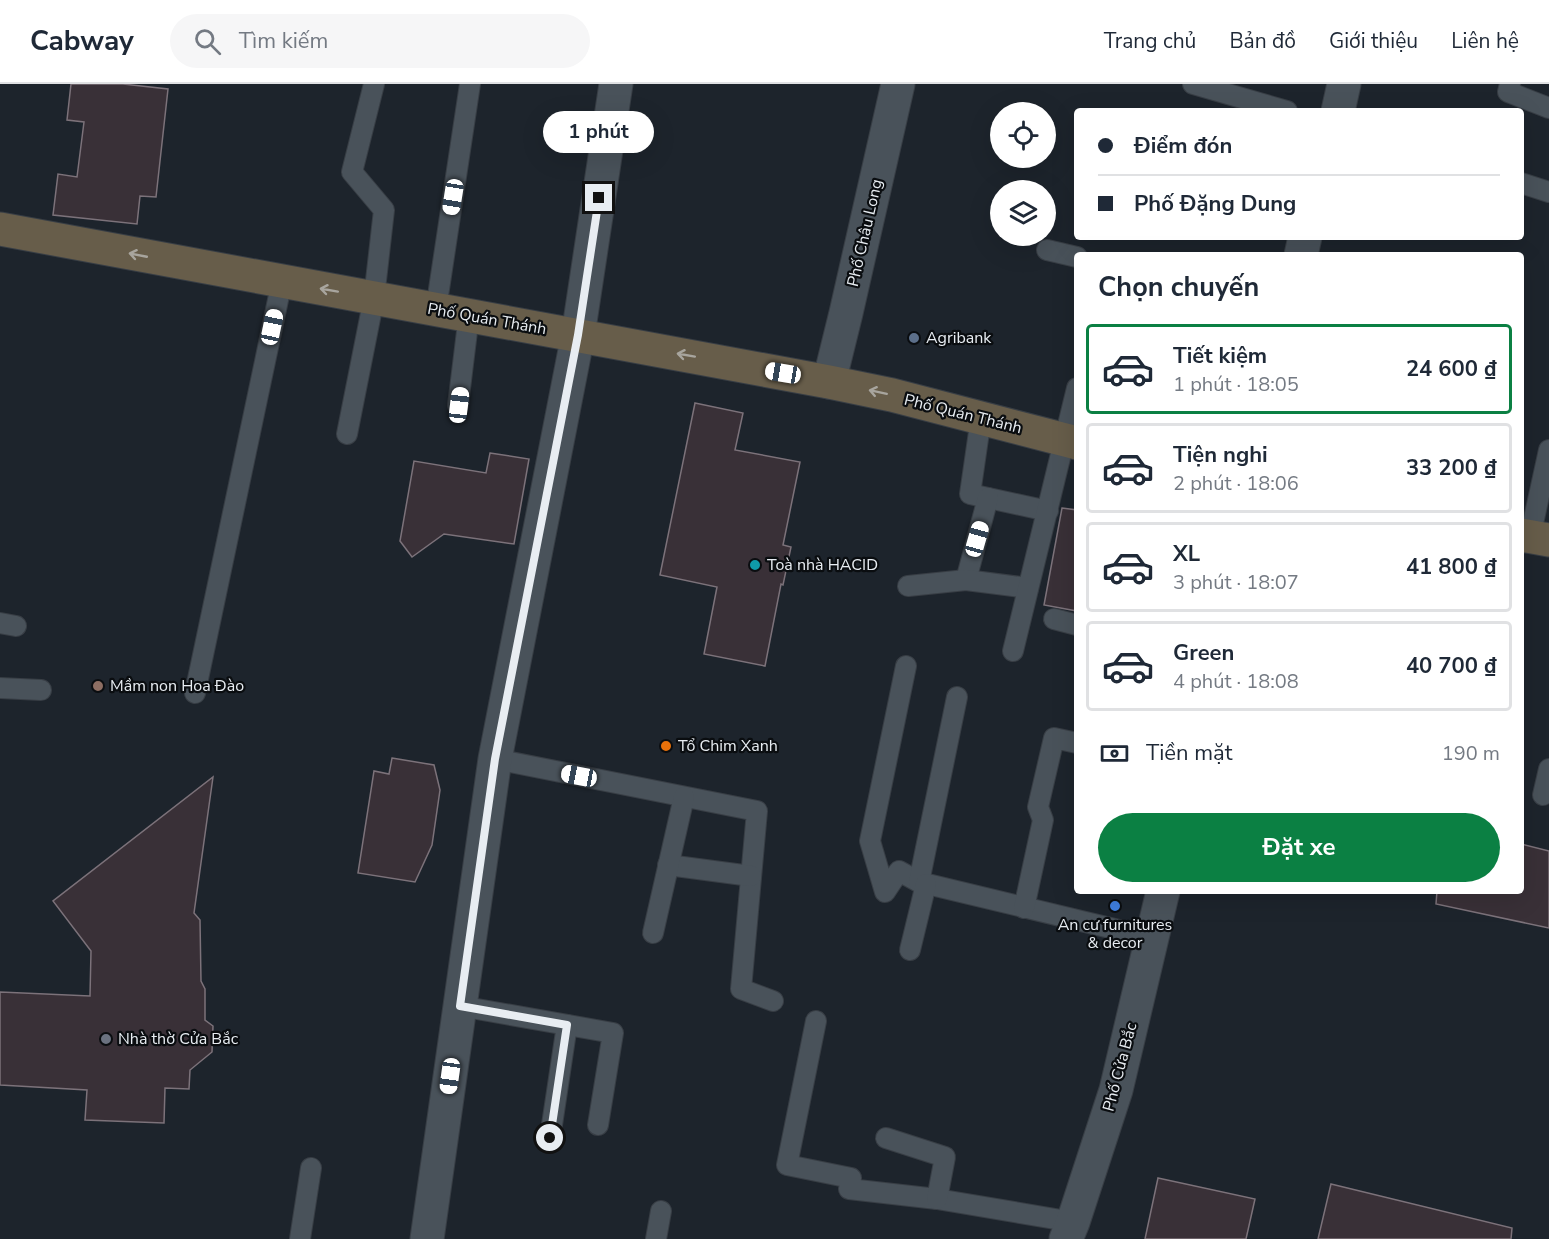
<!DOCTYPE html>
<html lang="vi">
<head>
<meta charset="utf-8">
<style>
  :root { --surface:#fff; --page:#f6f6f7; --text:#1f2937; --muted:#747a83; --line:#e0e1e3; --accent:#0b8043 }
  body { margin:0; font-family:"Nunito Sans",sans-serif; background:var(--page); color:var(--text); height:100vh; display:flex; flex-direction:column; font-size:22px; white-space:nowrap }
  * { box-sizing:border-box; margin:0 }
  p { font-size:20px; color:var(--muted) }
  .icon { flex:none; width:33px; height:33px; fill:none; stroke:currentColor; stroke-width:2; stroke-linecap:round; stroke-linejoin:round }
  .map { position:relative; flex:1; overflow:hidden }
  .drawer { position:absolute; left:1074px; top:168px; width:450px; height:642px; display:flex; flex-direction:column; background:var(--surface); border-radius:6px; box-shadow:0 6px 24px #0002 }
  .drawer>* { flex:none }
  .hud { position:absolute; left:1074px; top:24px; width:450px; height:132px; border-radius:6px; box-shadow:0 6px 24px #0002; display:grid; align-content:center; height:132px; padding:0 24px; background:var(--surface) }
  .buttons { position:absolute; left:990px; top:18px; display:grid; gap:12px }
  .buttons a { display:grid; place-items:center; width:66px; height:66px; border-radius:50%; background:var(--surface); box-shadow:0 6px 24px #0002; font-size:30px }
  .end { position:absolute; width:27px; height:27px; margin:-14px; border:8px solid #e8edf2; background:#111; box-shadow:0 0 0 3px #111 }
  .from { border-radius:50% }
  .bubble { position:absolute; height:42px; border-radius:21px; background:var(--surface); box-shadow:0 6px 24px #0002; font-size:20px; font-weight:700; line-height:42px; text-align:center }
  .car { position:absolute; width:18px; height:36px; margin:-18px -9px; border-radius:8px; box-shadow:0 0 4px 2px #0007; background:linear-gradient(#fff 24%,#345 0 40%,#fff 0 76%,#345 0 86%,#fff 0) }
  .hud b { display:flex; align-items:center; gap:21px; height:57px; font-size:22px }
  .hud b+b { border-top:2px solid var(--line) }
  .hud i { width:15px; height:15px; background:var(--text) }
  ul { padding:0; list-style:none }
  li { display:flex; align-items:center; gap:18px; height:90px; margin:0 12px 9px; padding:0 12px; border:3px solid var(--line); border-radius:6px }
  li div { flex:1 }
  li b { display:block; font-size:22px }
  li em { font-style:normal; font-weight:700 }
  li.current { border-color:var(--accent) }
  li>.icon { width:54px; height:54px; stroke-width:1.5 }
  h2 { padding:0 24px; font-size:27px; line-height:72px }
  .pay { display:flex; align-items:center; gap:15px; height:66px; padding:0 24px; font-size:22px }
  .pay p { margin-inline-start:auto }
  .primary-button { display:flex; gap:12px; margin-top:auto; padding:12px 24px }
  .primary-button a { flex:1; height:69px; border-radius:36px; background:var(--accent); color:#fff; font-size:24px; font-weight:700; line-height:69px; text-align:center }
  header { display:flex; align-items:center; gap:36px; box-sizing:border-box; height:84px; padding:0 30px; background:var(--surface); border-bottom:2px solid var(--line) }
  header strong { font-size:28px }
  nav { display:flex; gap:33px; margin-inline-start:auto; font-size:21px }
  .search { width:420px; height:54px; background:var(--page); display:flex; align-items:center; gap:15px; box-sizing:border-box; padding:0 21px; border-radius:33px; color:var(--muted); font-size:22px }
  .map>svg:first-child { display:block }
  .building { fill:#393037; stroke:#7c727a; stroke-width:1.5 }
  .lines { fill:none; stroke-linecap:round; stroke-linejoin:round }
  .service-casing { stroke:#383e45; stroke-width:22 }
  .minor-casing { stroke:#383e45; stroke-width:35 }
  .tertiary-casing { stroke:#383e45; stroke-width:35 }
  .secondary-casing { stroke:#383e45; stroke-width:35 }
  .service { stroke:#49525a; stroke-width:20 }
  .minor { stroke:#49525a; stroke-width:33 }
  .tertiary { stroke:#49525a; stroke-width:33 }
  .secondary { stroke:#675d4a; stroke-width:33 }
  .oneway { stroke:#a8a59e }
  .route { stroke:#e8edf2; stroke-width:8 }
  .service-dot { fill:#5c6f8a; stroke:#0a0d10; stroke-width:2 }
  .culture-dot { fill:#0f9aa8; stroke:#0a0d10; stroke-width:2 }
  .education-dot { fill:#8d6e63; stroke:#0a0d10; stroke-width:2 }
  .food-dot { fill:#e8710a; stroke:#0a0d10; stroke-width:2 }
  .shop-dot { fill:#3f7fe0; stroke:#0a0d10; stroke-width:2 }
  .worship-dot { fill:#6b7280; stroke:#0a0d10; stroke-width:2 }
  .labels { text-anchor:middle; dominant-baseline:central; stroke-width:4.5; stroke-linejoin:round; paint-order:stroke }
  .street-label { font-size:16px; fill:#e8edf2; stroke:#0a0d10 }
  .poi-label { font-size:16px; fill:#e8edf2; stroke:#0a0d10; text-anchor:start }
</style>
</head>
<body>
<header>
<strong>Cabway</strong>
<div class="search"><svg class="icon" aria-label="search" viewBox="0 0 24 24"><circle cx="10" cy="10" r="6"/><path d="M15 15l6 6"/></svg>Tìm kiếm</div>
<nav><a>Trang chủ</a><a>Bản đồ</a><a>Giới thiệu</a><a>Liên hệ</a></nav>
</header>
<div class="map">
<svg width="1549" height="1155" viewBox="0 0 1549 1155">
  <rect width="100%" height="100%" fill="#1d242c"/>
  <g class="building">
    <path d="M71,0h52l45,5 -12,108 -16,-1 -3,28 -84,-9 5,-41 19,3 7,-55 -17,-2z"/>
    <path d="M695,319l48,10 -8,37 65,12 -17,83 8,2 -8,38 -2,-1 -16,82 -61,-12 13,-67 -57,-12z"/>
    <path d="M490,369l39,6 -15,85 -70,-10 -32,23 -12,-16 14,-80 72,12z"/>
    <path d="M1062,424l15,2v101l-33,-6z"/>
    <path d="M392,674l42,7 6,25 -8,55 -17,37 -57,-9 16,-102 15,3z"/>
    <path d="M213,693l-19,136 6,7 1,61 4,8v31l8,6 -1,26 -22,18 -1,19 -24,-1 -1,35 -79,-3 2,-30 -87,-5v-93l90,4 1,-45 -38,-50z"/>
    <path d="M1521,760l28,7v77l-113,-24 1,-13h84z"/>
    <path d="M1158,1094l97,21 -9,40h-101z"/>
    <path d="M1331,1100l181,44 -1,11h-193z"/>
  </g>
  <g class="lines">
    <defs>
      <g id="service">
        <path d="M1193,0l94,27"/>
        <path d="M1510,0l-2,8 41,16"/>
        <path d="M1521,99l28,9"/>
        <path d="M1047,166l30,7"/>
        <path d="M436,225l34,-225"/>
        <path d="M458,321l11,-90"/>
        <path d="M981,334l-11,76 78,17"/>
        <path d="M347,350l27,-136 10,-88 -32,-38 22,-88"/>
        <path d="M1530,453l19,-87"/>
        <path d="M966,496l22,-82"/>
        <path d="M908,502l58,-6 62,8"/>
        <path d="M1054,535l23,6"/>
        <path d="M0,539l16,3"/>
        <path d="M1013,567l64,-263"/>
        <path d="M906,582l-36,175 15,51 14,-21 20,11 233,56"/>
        <path d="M0,604l41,2"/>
        <path d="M195,609l87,-412"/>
        <path d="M495,675l262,52 -16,178 32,12"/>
        <path d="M1543,711l6,-26"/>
        <path d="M668,781l83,11"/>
        <path d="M919,798l38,-185"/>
        <path d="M1024,824l19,-88 -5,-13 16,-69 23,5"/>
        <path d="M653,849l31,-136"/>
        <path d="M910,866l16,-66"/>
        <path d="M460,922l153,27 -15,92"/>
        <path d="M816,937l-29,144 64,13 -2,11 88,10 136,23"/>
        <path d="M550,1054l17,-113"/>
        <path d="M886,1054l59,19 -8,42"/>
        <path d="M300,1155l11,-71"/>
        <path d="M656,1155l5,-28"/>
      </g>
      <g id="minor">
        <path d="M829,298l17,-69 52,-229"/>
        <path d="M427,1155l68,-480 83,-424 38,-251"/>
      </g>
      <g id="tertiary">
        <path d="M1338,27l6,-27"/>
        <path d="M1301,171l4,-18"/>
        <path d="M1066,1155l7,-17 43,-132 47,-199"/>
      </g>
      <g id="secondary">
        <path d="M0,145l829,153 63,13 185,48"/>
        <path d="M1521,451l28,5"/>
      </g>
    </defs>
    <use href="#service" class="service-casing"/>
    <use href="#minor" class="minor-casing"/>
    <use href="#tertiary" class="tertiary-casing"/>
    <use href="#secondary" class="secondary-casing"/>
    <use href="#service" class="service"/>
    <use href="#minor" class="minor"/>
    <use href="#tertiary" class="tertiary"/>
    <use href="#secondary" class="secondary"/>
  </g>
  <defs><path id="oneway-shaft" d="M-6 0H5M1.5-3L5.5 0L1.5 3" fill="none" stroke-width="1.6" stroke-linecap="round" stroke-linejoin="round" transform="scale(1.5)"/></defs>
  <g class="oneway">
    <use href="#oneway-shaft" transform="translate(138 171) rotate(-169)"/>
    <use href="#oneway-shaft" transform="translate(329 206) rotate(-170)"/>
    <use href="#oneway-shaft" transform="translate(686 271) rotate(-170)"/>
    <use href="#oneway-shaft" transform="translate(878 308) rotate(-168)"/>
  </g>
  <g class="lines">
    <path class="route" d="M550,1054l17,-113 -107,-19 35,-247 83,-424 21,-137"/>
  </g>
  <circle class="service-dot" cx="914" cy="254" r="6"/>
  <circle class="culture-dot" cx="755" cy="481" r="6"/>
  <circle class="education-dot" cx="98" cy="602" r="6"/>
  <circle class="food-dot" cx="666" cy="662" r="6"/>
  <circle class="shop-dot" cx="1115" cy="822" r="6"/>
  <circle class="worship-dot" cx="106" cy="955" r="6"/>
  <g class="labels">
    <g class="street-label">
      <text transform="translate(865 149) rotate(-77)">Phố Châu Long</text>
      <text transform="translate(487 235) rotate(10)">Phố Quán Thánh</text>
      <text transform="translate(963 330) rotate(14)">Phố Quán Thánh</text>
      <text transform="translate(1120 983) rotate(-75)">Phố Cửa Bắc</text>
    </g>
    <g class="poi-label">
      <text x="926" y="254">Agribank</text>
      <text x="767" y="481">Toà nhà HACID</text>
      <text x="110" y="602">Mầm non Hoa Đào</text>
      <text x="678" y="662">Tổ Chim Xanh</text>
      <text x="1115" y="841" text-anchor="middle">An cư furnitures<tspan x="1115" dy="18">&amp; decor</tspan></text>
      <text x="118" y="955">Nhà thờ Cửa Bắc</text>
    </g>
  </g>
</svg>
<div class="buttons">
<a><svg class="icon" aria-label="locate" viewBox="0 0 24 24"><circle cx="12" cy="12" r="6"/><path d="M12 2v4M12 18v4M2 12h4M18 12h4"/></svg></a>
<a><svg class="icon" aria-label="layers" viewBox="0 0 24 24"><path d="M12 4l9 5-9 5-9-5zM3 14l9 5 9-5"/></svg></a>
</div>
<i class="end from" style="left:550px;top:1054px"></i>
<i class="end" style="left:599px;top:114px"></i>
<div class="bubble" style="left:543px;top:27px;width:111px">1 phút</div>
<i class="car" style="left:453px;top:113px;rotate:189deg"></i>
<i class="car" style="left:272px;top:243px;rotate:12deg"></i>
<i class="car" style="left:783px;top:289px;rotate:280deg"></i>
<i class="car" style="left:459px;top:321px;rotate:7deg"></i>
<i class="car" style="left:977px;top:455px;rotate:16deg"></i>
<i class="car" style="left:579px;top:692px;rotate:281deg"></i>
<i class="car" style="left:450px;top:992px;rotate:188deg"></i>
<div class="hud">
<b><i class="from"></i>Điểm đón</b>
<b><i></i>Phố Đặng Dung</b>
</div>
<section class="drawer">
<h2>Chọn chuyến</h2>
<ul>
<li class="current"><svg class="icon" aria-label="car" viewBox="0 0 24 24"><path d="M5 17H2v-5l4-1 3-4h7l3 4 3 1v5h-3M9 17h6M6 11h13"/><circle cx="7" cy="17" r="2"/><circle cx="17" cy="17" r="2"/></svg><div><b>Tiết kiệm</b><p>1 phút · 18:05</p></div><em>24 600 ₫</em></li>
<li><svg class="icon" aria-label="car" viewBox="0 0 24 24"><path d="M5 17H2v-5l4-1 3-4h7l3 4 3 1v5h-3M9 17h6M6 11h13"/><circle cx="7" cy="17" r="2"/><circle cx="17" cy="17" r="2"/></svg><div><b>Tiện nghi</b><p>2 phút · 18:06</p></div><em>33 200 ₫</em></li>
<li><svg class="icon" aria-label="car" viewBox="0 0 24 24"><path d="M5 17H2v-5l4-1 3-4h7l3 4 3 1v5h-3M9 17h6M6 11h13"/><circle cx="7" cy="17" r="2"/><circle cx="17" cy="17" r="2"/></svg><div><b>XL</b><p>3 phút · 18:07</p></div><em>41 800 ₫</em></li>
<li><svg class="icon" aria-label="car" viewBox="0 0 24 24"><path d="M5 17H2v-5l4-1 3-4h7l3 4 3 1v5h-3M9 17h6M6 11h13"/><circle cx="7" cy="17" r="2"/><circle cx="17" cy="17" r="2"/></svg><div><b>Green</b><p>4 phút · 18:08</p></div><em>40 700 ₫</em></li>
</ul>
<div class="pay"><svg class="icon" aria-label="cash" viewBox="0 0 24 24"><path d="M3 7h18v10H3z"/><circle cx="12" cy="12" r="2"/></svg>Tiền mặt<p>190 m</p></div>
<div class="primary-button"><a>Đặt xe</a></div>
</section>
</div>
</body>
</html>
